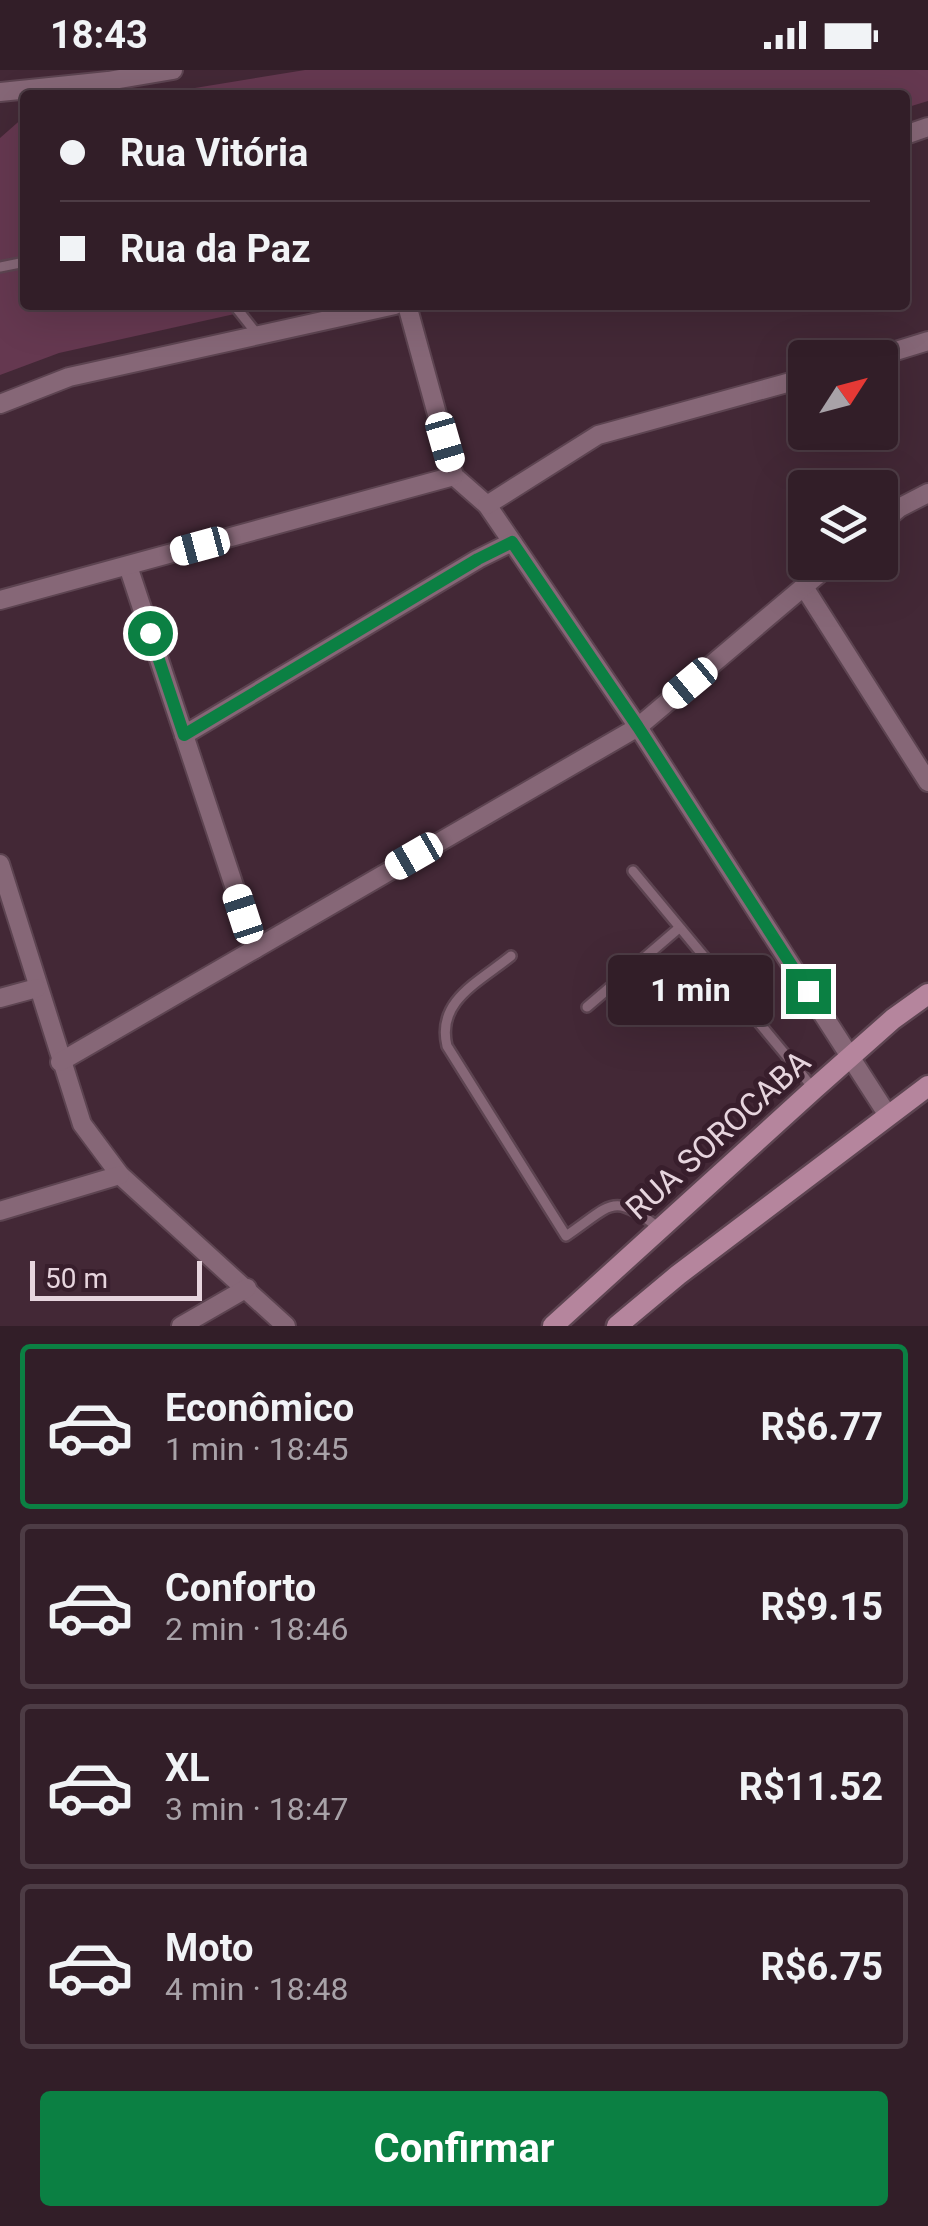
<!DOCTYPE html>
<html lang="pt">
<head>
<meta charset="utf-8">
<style>
  :root { --surface:#321e28; --page:#3d2b34; --text:#f1f3f6; --muted:#a8a2a8; --line:#4d3c45; --accent:#0b8043 }
  body { margin:0; font-family:Roboto,sans-serif; background:var(--page); color:var(--text); height:100vh; display:flex; flex-direction:column; font-size:38px; white-space:nowrap }
  * { box-sizing:border-box; margin:0 }
  p { font-size:32px; color:var(--muted) }
  .icon { flex:none; width:55px; height:55px; fill:none; stroke:currentColor; stroke-width:2; stroke-linecap:round; stroke-linejoin:round }
  .map { position:relative; height:1256px; overflow:hidden }
  .panel { display:flex; flex-direction:column; background:var(--surface); flex:1 }
  .panel>* { flex:none }
  .banner { position:absolute; left:20px; top:20px; width:890px; height:220px; border-radius:10px; box-shadow:0 10px 40px #0002,0 0 0 2px var(--line); display:grid; align-content:center; height:220px; padding:0 40px; background:var(--surface) }
  .needle { width:65px; rotate:54deg }
  .tools { position:absolute; left:788px; top:270px; display:grid; gap:20px }
  .tools a { display:grid; place-items:center; width:110px; height:110px; border-radius:10px; background:var(--surface); box-shadow:0 10px 40px #0002,0 0 0 2px var(--line); font-size:50px }
  .scale { position:absolute; left:30px; bottom:25px; width:172px; box-sizing:border-box; padding-left:10px; border:5px solid #e7d5de; border-top:0; font-size:28px; line-height:35px; white-space:nowrap; color:#e7d5de; -webkit-text-stroke:8px #381e2c; paint-order:stroke }
  .end { position:absolute; width:45px; height:45px; margin:-22px; border:12px solid #0b8043; background:#fff; box-shadow:0 0 0 5px #fff }
  .from { border-radius:50% }
  .bubble { position:absolute; height:70px; border-radius:10px; background:var(--surface); box-shadow:0 10px 40px #0002,0 0 0 2px var(--line); font-size:32px; font-weight:700; line-height:70px; text-align:center }
  .car { position:absolute; width:30px; height:60px; margin:-30px -15px; border-radius:12px; box-shadow:0 0 8px 2px #0007; background:linear-gradient(#fff 24%,#345 0 40%,#fff 0 76%,#345 0 86%,#fff 0) }
  .banner b { display:flex; align-items:center; gap:35px; height:95px; font-size:38px }
  .banner b+b { border-top:2px solid var(--line) }
  .banner i { width:25px; height:25px; background:var(--text) }
  ul { padding:18px 0 0; list-style:none }
  li { display:flex; align-items:center; gap:30px; height:165px; margin:0 20px 15px; padding:0 20px; border:5px solid var(--line); border-radius:10px }
  li div { flex:1 }
  li b { display:block; font-size:38px }
  li em { font-style:normal; font-weight:700 }
  li.on { border-color:var(--accent) }
  li>.icon { width:90px; height:90px; stroke-width:1.5 }
  .button { display:flex; gap:20px; margin-top:auto; padding:20px 40px }
  .button a { flex:1; height:115px; border-radius:10px; background:var(--accent); color:#fff; font-size:40px; font-weight:700; line-height:115px; text-align:center }
  .status { display:flex; justify-content:space-between; align-items:center; height:70px; padding:0 50px; background:var(--surface); direction:ltr }
  .status svg { height:28px; fill:currentColor }
  .map>svg:first-child { display:block }
  .green { fill:#653850 }
  .lines { fill:none; stroke-linecap:round; stroke-linejoin:round }
  .service-casing { stroke:#5d4451; stroke-width:14 }
  .minor-casing { stroke:#5d4451; stroke-width:22 }
  .secondary-casing { stroke:#5d4451; stroke-width:25 }
  .service { stroke:#866777; stroke-width:9 }
  .minor { stroke:#866777; stroke-width:18 }
  .secondary { stroke:#b5859d; stroke-width:20 }
  .route { stroke:#0b8043; stroke-width:12 }
  .labels { text-anchor:middle; dominant-baseline:central; stroke-width:10; stroke-linejoin:round; paint-order:stroke }
  .street-label { font-size:32px; fill:#e7d5de; stroke:#381e2c }
</style>
</head>
<body>
<div class="status"><b>18:43</b><svg viewBox="0 0 49 12"><path d="M0 12V9h3v3zM5 12V6h3v6zM10 12V3h3v9zM15 12V0h3v12zM26 1h20v11H26zM47 4h2v5h-2z"/></svg></div>
<div class="map">
<svg width="928" height="1256" viewBox="0 0 928 1256">
  <rect width="100%" height="100%" fill="#432836"/>
  <g class="green">
    <path d="M305,0h623v31l-23,7v-13h-753z"/>
    <path d="M25,46v189h250l-216,48 -59,22v-237z"/>
  </g>
  <g class="lines">
    <defs>
      <g id="service">
        <path d="M0,197l25,-5"/>
        <path d="M234,235l23,29"/>
        <path d="M633,801l181,218"/>
        <path d="M511,886c-32,26 -75,45 -64,90l119,190c46,-31 45,-45 93,-8"/>
        <path d="M587,937l92,-79"/>
      </g>
      <g id="minor">
        <path d="M0,22l108,-11 65,-11"/>
        <path d="M905,65l23,-8"/>
        <path d="M407,235l47,171 33,29 151,222 249,387"/>
        <path d="M873,288l55,-17"/>
        <path d="M0,334l69,-27 326,-72"/>
        <path d="M487,435l111,-70 207,-57"/>
        <path d="M880,454l19,-16 29,-15"/>
        <path d="M128,496l127,383"/>
        <path d="M804,517l124,195"/>
        <path d="M0,530l454,-124"/>
        <path d="M184,665l294,-176 34,-17"/>
        <path d="M0,794l82,260 38,51 166,151"/>
        <path d="M0,928l37,-10"/>
        <path d="M60,992l578,-335 195,-165"/>
        <path d="M0,1141l120,-36"/>
        <path d="M181,1256l66,-38"/>
      </g>
      <g id="secondary">
        <path d="M553,1256l261,-237 79,-70 35,-25"/>
        <path d="M617,1256l61,-51 250,-189"/>
      </g>
    </defs>
    <use href="#service" class="service-casing"/>
    <use href="#minor" class="minor-casing"/>
    <use href="#secondary" class="secondary-casing"/>
    <use href="#service" class="service"/>
    <use href="#minor" class="minor"/>
    <use href="#secondary" class="secondary"/>
  </g>
  <g class="lines">
    <path class="route" d="M150,563l34,102 294,-176 34,-17 126,185 170,264"/>
  </g>
  <g class="labels">
    <g class="street-label">
      <text transform="translate(718 1065) rotate(-42)">RUA SOROCABA</text>
    </g>
  </g>
</svg>
<div class="tools">
<a><svg class="needle" viewBox="-14 -14 28 28"><path d="M0-13l5 13h-10z" fill="#e53935"/><path d="M0 13l5-13h-10z" fill="#a8a2a8"/></svg></a>
<a><svg class="icon" aria-label="layers" viewBox="0 0 24 24"><path d="M12 4l9 5-9 5-9-5zM3 14l9 5 9-5"/></svg></a>
</div>
<div class="scale">50 m</div>
<i class="end from" style="left:150px;top:563px"></i>
<i class="end" style="left:808px;top:921px"></i>
<div class="bubble" style="left:608px;top:885px;width:165px">1 min</div>
<i class="car" style="left:445px;top:372px;rotate:164deg"></i>
<i class="car" style="left:200px;top:476px;rotate:255deg"></i>
<i class="car" style="left:690px;top:613px;rotate:230deg"></i>
<i class="car" style="left:414px;top:786px;rotate:240deg"></i>
<i class="car" style="left:243px;top:844px;rotate:342deg"></i>
<div class="banner">
<b><i class="from"></i>Rua Vitória</b>
<b><i></i>Rua da Paz</b>
</div>
</div>
<section class="panel">
<ul>
<li class="on"><svg class="icon" aria-label="car" viewBox="0 0 24 24"><path d="M5 17H2v-5l4-1 3-4h7l3 4 3 1v5h-3M9 17h6M6 11h13"/><circle cx="7" cy="17" r="2"/><circle cx="17" cy="17" r="2"/></svg><div><b>Econômico</b><p>1 min · 18:45</p></div><em>R$6.77</em></li>
<li><svg class="icon" aria-label="car" viewBox="0 0 24 24"><path d="M5 17H2v-5l4-1 3-4h7l3 4 3 1v5h-3M9 17h6M6 11h13"/><circle cx="7" cy="17" r="2"/><circle cx="17" cy="17" r="2"/></svg><div><b>Conforto</b><p>2 min · 18:46</p></div><em>R$9.15</em></li>
<li><svg class="icon" aria-label="car" viewBox="0 0 24 24"><path d="M5 17H2v-5l4-1 3-4h7l3 4 3 1v5h-3M9 17h6M6 11h13"/><circle cx="7" cy="17" r="2"/><circle cx="17" cy="17" r="2"/></svg><div><b>XL</b><p>3 min · 18:47</p></div><em>R$11.52</em></li>
<li><svg class="icon" aria-label="car" viewBox="0 0 24 24"><path d="M5 17H2v-5l4-1 3-4h7l3 4 3 1v5h-3M9 17h6M6 11h13"/><circle cx="7" cy="17" r="2"/><circle cx="17" cy="17" r="2"/></svg><div><b>Moto</b><p>4 min · 18:48</p></div><em>R$6.75</em></li>
</ul>
<div class="button"><a>Confirmar</a></div>
</section>
</body>
</html>
